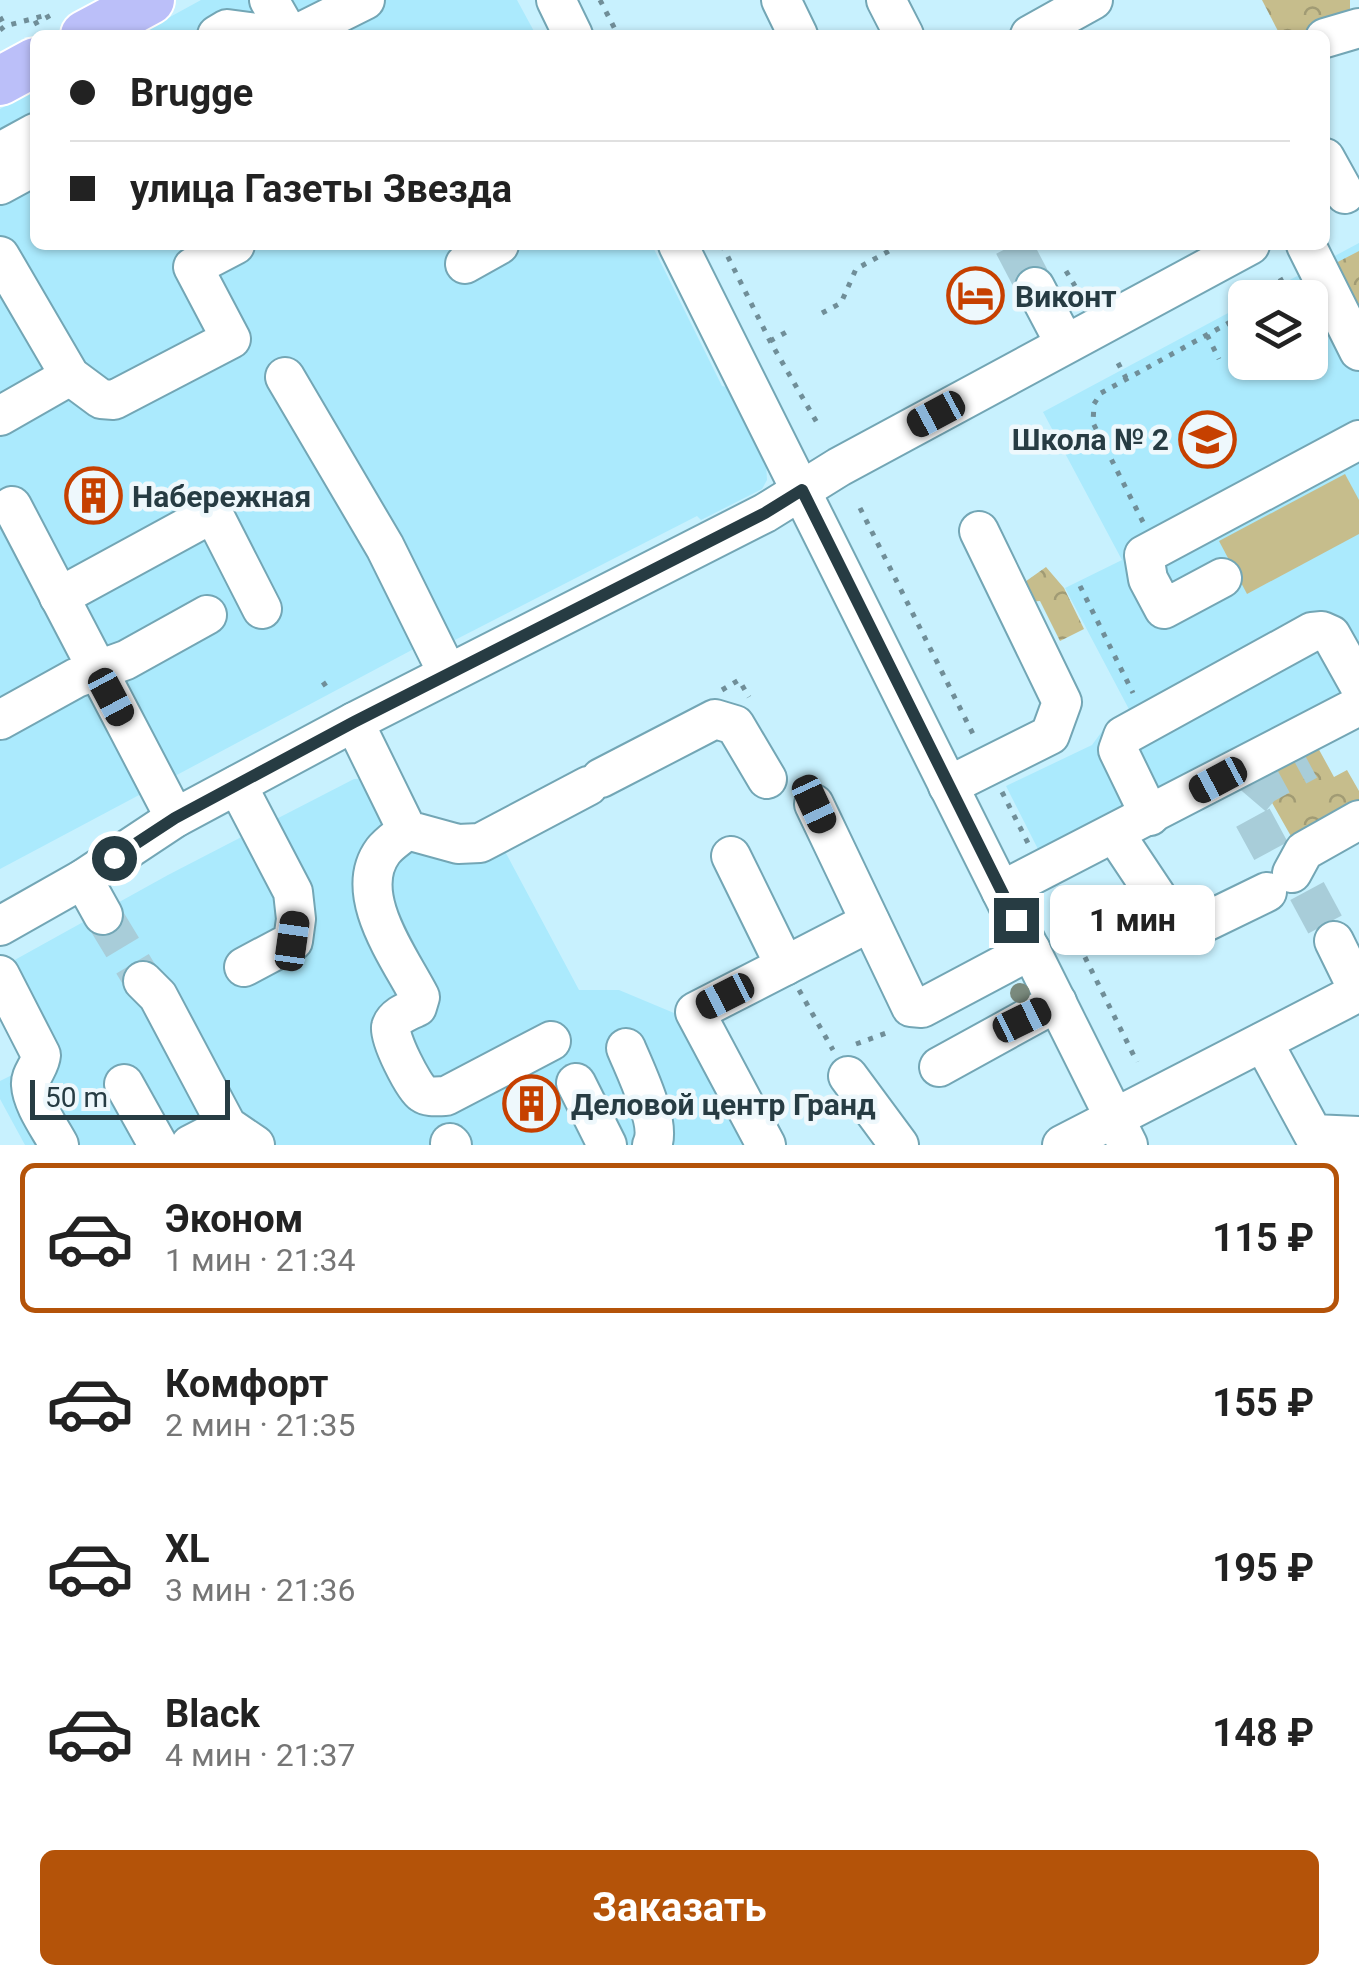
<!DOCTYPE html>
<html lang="ru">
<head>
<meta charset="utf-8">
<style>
  :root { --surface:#fff; --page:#f6f6f6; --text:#222; --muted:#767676; --line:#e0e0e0; --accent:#b45309 }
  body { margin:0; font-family:Roboto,sans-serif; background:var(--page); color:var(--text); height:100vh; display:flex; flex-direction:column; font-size:38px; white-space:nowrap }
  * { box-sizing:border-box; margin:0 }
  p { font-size:32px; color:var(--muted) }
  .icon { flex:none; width:55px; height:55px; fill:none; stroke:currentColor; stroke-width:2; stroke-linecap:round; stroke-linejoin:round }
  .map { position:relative; height:1145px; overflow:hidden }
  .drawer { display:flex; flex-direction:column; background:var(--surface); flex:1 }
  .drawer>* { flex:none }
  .banner { position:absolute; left:30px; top:30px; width:1300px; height:220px; border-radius:15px; box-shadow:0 2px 8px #0004; display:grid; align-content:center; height:220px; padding:0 40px; background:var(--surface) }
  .tools { position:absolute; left:1228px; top:280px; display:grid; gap:20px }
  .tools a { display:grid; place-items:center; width:100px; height:100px; border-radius:15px; background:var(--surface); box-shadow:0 2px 8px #0004; font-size:50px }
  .scale { position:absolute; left:30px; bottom:25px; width:200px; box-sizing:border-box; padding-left:10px; border:5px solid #273c43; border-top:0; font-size:28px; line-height:35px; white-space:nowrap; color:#273c43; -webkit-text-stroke:8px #eef8fc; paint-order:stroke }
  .end { position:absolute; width:45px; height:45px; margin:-22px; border:12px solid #273c43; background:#fff; box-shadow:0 0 0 5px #fff }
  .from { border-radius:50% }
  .bubble { position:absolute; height:70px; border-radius:15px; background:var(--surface); box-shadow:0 2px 8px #0004; font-size:32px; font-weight:700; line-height:70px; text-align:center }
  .car { position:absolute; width:30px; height:60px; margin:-30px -15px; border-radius:12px; box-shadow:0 0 8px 2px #0007; background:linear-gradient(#222 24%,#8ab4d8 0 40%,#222 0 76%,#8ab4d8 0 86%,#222 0) }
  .banner b { display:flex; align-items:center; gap:35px; height:95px; font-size:38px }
  .banner b+b { border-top:2px solid var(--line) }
  .banner i { width:25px; height:25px; background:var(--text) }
  ul { padding:18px 0 0; list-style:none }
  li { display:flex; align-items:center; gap:30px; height:150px; margin:0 20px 15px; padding:0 20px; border:5px solid transparent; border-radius:15px }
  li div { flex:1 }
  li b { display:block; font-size:38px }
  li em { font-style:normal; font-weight:700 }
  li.active { border-color:var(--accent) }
  li>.icon { width:90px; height:90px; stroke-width:1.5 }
  .primary-button { display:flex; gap:20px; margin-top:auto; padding:20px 40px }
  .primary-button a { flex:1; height:115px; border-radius:15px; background:var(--accent); color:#fff; font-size:40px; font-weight:700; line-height:115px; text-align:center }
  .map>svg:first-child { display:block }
  .built { fill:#abeafd }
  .park { fill:url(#park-crowns) }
  .pitch { fill:#c6bd8c }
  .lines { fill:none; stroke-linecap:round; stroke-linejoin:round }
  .minor-tunnel { stroke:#a8cdd9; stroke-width:38; stroke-dasharray:38 19; stroke-linecap:butt }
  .minor-casing { stroke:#73a6b5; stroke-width:42 }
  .major-casing { stroke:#fff; stroke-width:52 }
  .path { stroke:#708e98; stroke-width:5; stroke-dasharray:5 8; stroke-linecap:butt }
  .minor { stroke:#fff; stroke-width:38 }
  .major { stroke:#bbbff9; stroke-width:48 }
  .tree { fill:#7a8a7d }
  .route { stroke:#273c43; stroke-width:12 }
  .labels { text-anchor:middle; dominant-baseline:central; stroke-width:9; stroke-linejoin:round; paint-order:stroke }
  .poi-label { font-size:30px; font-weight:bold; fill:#273c43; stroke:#eef8fc; text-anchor:start }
</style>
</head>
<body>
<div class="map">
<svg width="1359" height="1145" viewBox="0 0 1359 1145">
  <defs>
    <pattern id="park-crowns" width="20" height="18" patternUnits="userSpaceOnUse" patternTransform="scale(2.5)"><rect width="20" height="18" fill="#c6bd8c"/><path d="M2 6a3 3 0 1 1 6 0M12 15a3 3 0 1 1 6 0" fill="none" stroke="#a19b74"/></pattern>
  </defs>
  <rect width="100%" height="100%" fill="#c8f1fe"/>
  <g class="built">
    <path d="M201,0h316l19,35h-399z"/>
    <path d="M35,90v155h617l70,141 10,2 34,73 1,19 -5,9 -61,31 -4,-4 -246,126 -11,-7 -440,234v-760z"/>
    <path d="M1359,243v477l-317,137 -36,-71 86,-41 11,-15 29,-15 -67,-127 57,-28 -79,-148 202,-108v58h65v-64l-52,-1z"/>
    <path d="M394,778l25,48 81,16 79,148h40l55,23 75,132h-724l-25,-46v-18l32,-16 -30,-98 166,-92 186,-96z"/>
  </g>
  <g class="park">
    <path d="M1262,0h88v14l-49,21h-21z"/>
    <path d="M1359,251v84l-31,-68z"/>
    <path d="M1046,567l18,21 20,41 -24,12 -20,-40 -13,1 -5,-18z"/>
    <path d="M1317,746l17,31 13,-7 12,21v10l-67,37 -34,-60z"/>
  </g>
  <path class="pitch" d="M1345,474l14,26v34l-112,60 -28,-53z"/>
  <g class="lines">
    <g class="minor-tunnel">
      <path d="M1013,245l22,42"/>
      <path d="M1271,851l-19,-35 -1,-17 11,-13 46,-25"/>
      <path d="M1307,891l27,50"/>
      <path d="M103,915l40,66"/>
    </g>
    <defs>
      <g id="minor">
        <path d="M269,0l20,35"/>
        <path d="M556,0l17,35"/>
        <path d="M781,0l17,35"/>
        <path d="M886,0l18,35"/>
        <path d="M217,35l10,-6 44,6"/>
        <path d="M295,35l70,-35"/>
        <path d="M1030,35l63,-35"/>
        <path d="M1325,38l34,-10"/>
        <path d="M0,152l35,-19"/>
        <path d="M1325,158l20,36"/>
        <path d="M0,185l35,-19"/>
        <path d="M678,245l450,900"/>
        <path d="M1306,245l53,106"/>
        <path d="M0,256l70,120 31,23 13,1 117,-61 -38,-72 42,-22"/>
        <path d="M465,264l34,-19"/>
        <path d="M1035,287l30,57"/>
        <path d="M285,377l100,170 63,127"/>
        <path d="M0,416l70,-40"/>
        <path d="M12,506l163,312"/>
        <path d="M1222,578l-58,31 -16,-30 -4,-24 215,-115"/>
        <path d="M59,597l154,-84 49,96"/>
        <path d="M0,720l76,-42 50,-18 81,-45"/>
        <path d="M354,722l53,108 51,14 22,-1 108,-57"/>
        <path d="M601,778l114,-59 20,6 32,54"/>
        <path d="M237,785l56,107 3,27 -3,22 -49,26"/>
        <path d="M948,786l102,-51 12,-33 -83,-171"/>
        <path d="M814,804l97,203 11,1 109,-58"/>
        <path d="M1150,816l-32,-66 5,-14 189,-104 10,-1 9,4 28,50"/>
        <path d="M407,830c-8,7 -18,13 -24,21 -32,43 17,107 37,146l-3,10c-9,4 -23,9 -26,20 -3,10 23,61 31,66 7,5 16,3 24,3l105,-55"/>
        <path d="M1115,834l62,93 16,1 74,-36"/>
        <path d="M731,856l54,110"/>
        <path d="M1292,873l12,-22 55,-31"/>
        <path d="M83,879l20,36"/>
        <path d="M1001,891l352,-182 6,-6"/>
        <path d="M0,926l83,-47 92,-61 179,-96 411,-209 74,-46 411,-222"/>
        <path d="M1334,941l25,51"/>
        <path d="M0,975l41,80c-1,12 -11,19 -10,30 1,19 19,43 28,60"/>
        <path d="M143,981l15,15 69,130 28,19"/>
        <path d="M1263,1042l50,92 46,2"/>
        <path d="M626,1048c9,22 36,76 26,97"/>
        <path d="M939,1067l118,-65"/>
        <path d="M848,1076l51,69"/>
        <path d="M576,1083l31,62"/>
        <path d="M124,1084l34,61"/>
        <path d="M450,1143l2,2"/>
        <path d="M190,1145l37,-19"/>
        <path d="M766,1145l-71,-133 175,-90"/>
        <path d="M1062,1145l297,-153"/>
      </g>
      <g id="major">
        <path d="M85,35l65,-35"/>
        <path d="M0,81l35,-19"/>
      </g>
    </defs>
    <use href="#minor" class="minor-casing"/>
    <use href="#major" class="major-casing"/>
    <g class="path">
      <path d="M600,0l18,35"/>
      <path d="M0,17l5,9"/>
      <path d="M34,24l21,-11"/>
      <path d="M0,30l5,-4 38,-10"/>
      <path d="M722,245l48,96 50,87"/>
      <path d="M1066,271l9,15"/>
      <path d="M1280,278l7,13"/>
      <path d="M1276,298l15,-9"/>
      <path d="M822,313l19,-10 15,-34 44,-24"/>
      <path d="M1207,335l12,24"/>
      <path d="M770,341l20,-11"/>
      <path d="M1118,363l8,15"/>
      <path d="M860,508l115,230"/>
      <path d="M1143,522l-50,-99 1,-19 7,-11 144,-79"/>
      <path d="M1080,586l53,107"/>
      <path d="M323,682l4,6"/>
      <path d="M722,690l17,-10 10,17"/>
      <path d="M1002,792l27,53"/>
      <path d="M1056,899l81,163"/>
      <path d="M799,990l34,60"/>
      <path d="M856,1044l36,-13"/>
    </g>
    <use href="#minor" class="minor"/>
    <use href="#major" class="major"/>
  </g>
  <circle class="tree" cx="1020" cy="993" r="10"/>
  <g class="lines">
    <path class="route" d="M114,858l61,-40 179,-96 411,-209 37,-23 214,430"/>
  </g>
  <defs>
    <symbol id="hotel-ring" viewBox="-11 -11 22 22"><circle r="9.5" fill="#eef8fc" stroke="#c64000" stroke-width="1.5"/><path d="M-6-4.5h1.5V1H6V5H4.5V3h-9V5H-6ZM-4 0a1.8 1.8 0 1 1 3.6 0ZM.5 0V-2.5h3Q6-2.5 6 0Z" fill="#c64000"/></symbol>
    <symbol id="school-ring" viewBox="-11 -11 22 22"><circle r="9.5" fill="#eef8fc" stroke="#c64000" stroke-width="1.5"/><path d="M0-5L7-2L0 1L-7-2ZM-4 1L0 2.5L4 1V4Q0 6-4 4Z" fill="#c64000"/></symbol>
    <symbol id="building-ring" viewBox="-11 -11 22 22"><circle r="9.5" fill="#eef8fc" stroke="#c64000" stroke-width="1.5"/><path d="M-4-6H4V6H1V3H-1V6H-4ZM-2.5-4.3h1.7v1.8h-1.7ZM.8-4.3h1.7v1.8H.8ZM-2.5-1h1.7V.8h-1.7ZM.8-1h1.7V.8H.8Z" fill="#c64000"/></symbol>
  </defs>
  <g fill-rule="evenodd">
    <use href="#hotel-ring" x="944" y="264" width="63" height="63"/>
    <use href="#school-ring" x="1176" y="408" width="63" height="63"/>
    <use href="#building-ring" x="62" y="464" width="63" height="63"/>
    <use href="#building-ring" x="500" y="1072" width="63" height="63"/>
  </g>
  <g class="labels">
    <g class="poi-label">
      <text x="1015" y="296">Виконт</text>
      <text x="1169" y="439" text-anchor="end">Школа № 2</text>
      <text x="132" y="496">Набережная</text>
      <text x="571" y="1104">Деловой центр Гранд</text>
    </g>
  </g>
</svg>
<div class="tools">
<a><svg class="icon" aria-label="layers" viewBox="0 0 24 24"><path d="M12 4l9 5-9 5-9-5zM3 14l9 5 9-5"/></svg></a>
</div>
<div class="scale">50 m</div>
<i class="end from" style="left:114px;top:858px"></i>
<i class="end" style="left:1016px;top:920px"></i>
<div class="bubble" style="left:1050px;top:885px;width:165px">1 мин</div>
<i class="car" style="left:936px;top:414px;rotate:242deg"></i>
<i class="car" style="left:111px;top:697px;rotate:152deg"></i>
<i class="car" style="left:1218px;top:780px;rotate:242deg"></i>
<i class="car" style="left:814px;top:804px;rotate:155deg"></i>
<i class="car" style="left:292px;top:941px;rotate:8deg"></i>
<i class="car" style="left:725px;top:996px;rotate:243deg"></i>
<i class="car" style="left:1022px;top:1020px;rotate:64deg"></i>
<div class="banner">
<b><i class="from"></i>Brugge</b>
<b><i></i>улица Газеты Звезда</b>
</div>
</div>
<section class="drawer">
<ul>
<li class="active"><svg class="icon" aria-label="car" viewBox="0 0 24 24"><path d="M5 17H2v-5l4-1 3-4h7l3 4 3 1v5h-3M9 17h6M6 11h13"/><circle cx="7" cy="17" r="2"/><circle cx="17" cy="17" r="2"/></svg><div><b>Эконом</b><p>1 мин · 21:34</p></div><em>115 ₽</em></li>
<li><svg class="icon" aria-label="car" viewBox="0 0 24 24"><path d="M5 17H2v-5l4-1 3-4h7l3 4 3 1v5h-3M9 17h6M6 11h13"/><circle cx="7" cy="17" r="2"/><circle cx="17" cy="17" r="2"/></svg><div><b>Комфорт</b><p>2 мин · 21:35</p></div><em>155 ₽</em></li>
<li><svg class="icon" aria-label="car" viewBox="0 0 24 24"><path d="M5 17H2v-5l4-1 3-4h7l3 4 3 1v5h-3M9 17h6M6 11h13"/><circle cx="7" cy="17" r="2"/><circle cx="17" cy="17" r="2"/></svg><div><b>XL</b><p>3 мин · 21:36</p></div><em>195 ₽</em></li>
<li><svg class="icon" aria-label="car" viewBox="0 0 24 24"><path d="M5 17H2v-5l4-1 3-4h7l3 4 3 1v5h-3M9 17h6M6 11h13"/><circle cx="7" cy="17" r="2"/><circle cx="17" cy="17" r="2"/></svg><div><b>Black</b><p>4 мин · 21:37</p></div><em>148 ₽</em></li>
</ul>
<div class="primary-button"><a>Заказать</a></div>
</section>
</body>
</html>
